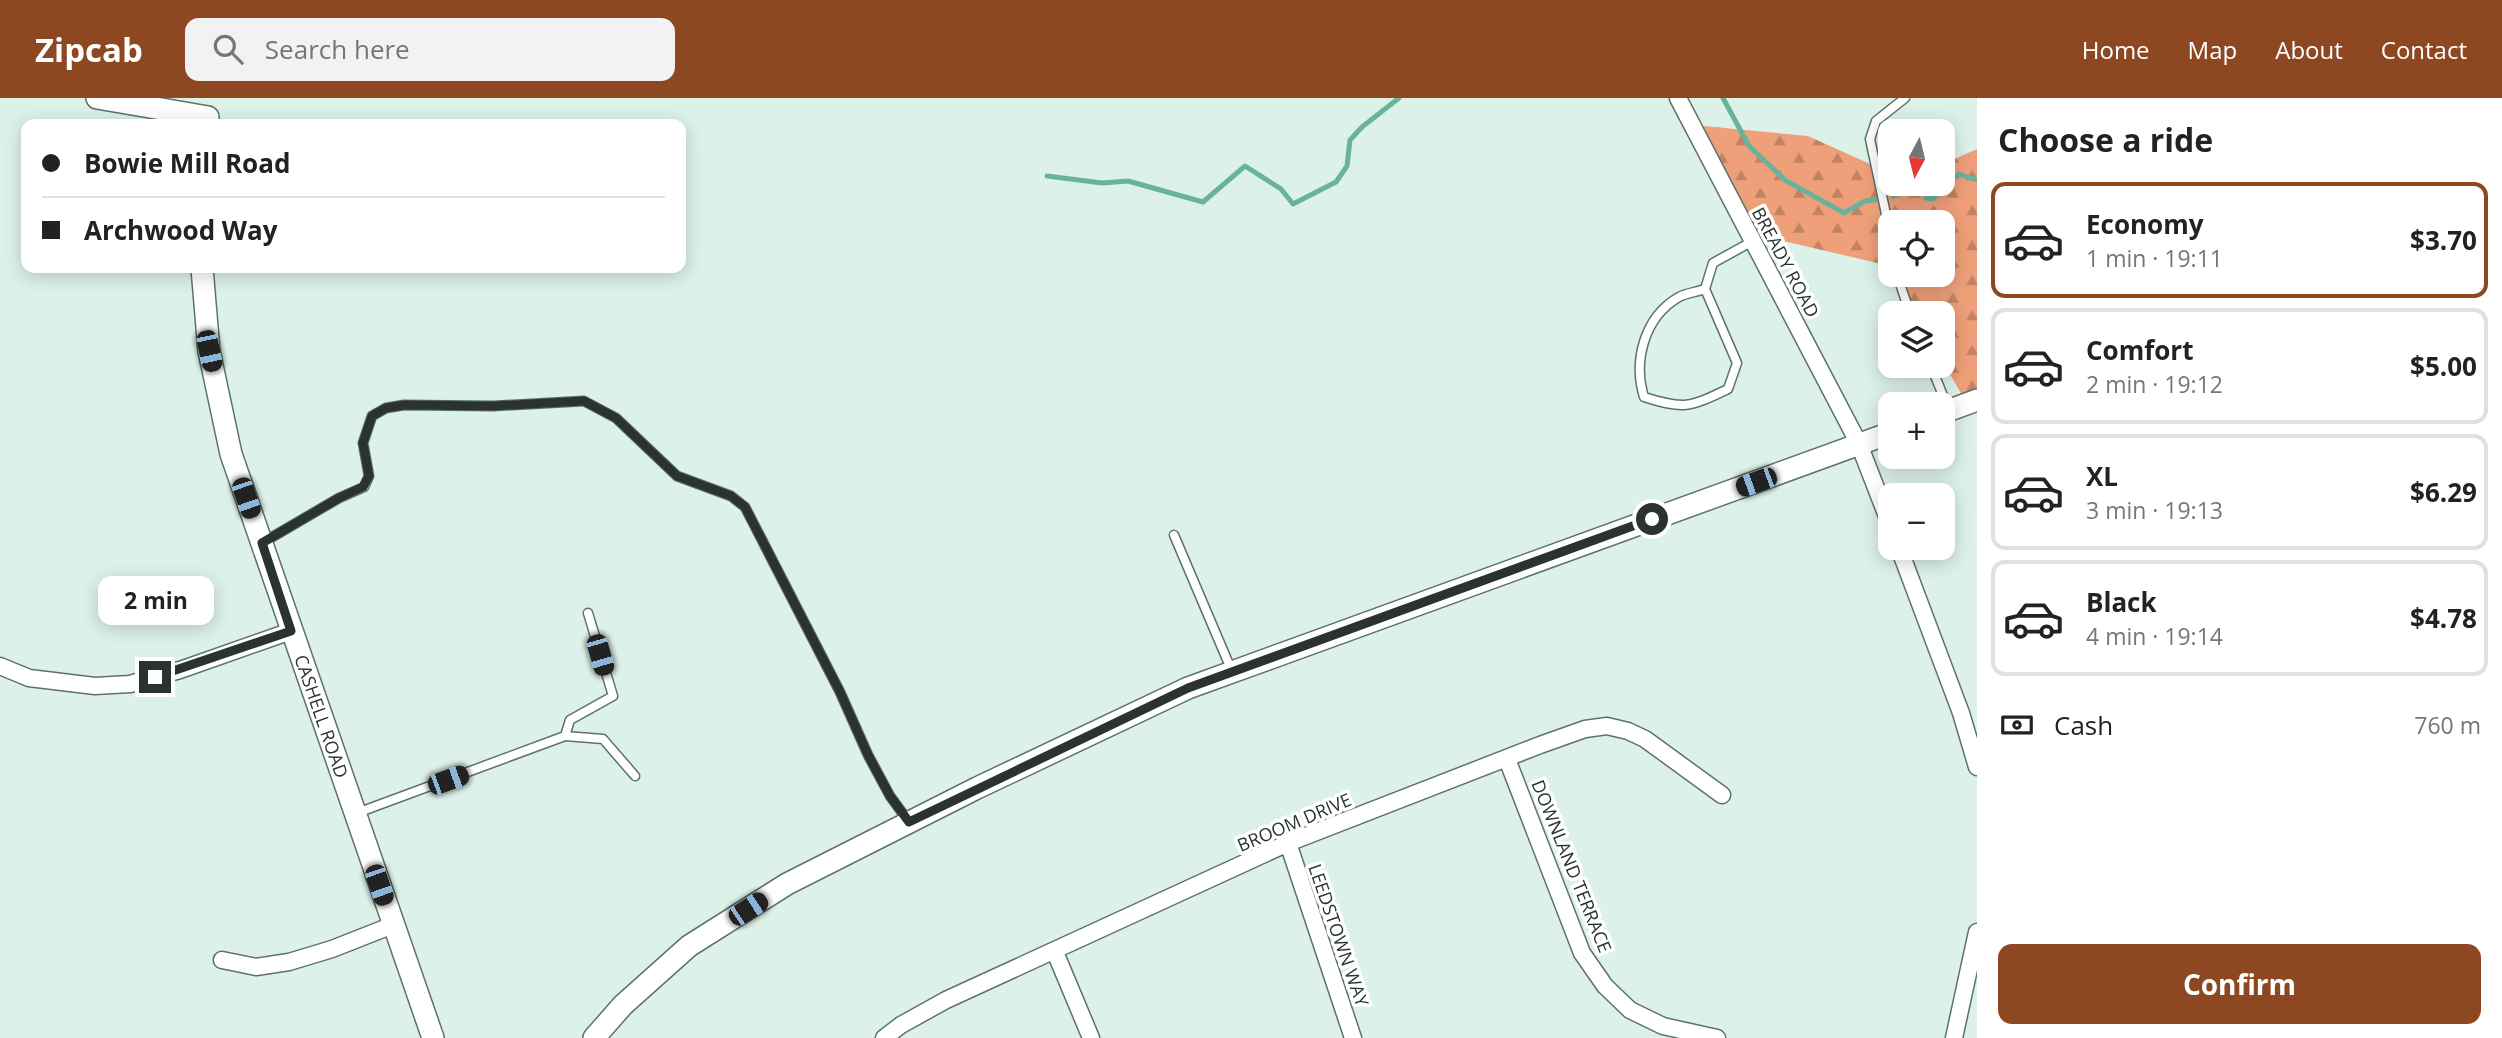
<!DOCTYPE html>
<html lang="en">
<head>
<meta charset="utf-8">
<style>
  :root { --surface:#fff; --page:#f2f2f2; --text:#222; --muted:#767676; --line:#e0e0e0; --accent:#8d4721 }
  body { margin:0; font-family:"Open Sans",sans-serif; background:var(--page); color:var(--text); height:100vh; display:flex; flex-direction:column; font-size:26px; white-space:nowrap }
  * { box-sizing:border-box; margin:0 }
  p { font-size:23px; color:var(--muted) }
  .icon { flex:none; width:38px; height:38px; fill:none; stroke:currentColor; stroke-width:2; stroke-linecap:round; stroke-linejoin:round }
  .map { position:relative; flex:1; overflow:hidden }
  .panel { display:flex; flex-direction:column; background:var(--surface); width:525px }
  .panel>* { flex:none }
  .top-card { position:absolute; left:21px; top:21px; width:665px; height:154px; border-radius:14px; box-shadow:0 4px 18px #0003; display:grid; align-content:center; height:154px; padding:0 21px; background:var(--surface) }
  .needle { width:46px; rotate:187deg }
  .buttons { position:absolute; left:1878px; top:21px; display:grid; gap:14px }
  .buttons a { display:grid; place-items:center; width:77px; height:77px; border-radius:14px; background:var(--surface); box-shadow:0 4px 18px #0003; font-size:35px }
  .end { position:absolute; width:32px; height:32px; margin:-16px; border:9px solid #2b3330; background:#fff; box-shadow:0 0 0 4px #fff }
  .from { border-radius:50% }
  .bubble { position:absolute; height:49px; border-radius:14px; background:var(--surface); box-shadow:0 4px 18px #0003; font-size:23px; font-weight:700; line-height:49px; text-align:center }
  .car { position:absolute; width:21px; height:42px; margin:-21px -10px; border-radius:9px; box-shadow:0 0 5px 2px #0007; background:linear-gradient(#222 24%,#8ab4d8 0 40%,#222 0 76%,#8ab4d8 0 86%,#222 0) }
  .top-card b { display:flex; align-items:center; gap:24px; height:66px; font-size:26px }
  .top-card b+b { border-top:2px solid var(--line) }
  .top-card i { width:18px; height:18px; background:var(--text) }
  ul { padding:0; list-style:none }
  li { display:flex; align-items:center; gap:21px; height:116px; margin:0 14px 10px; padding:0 7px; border:4px solid var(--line); border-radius:14px }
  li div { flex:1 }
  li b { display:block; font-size:26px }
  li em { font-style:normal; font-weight:700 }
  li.active { border-color:var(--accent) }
  li>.icon { width:63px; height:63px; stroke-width:1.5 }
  h2 { padding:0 21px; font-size:32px; line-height:84px }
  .pay { display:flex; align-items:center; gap:18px; height:77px; padding:0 21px; font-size:26px }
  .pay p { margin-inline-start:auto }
  .button { display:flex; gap:14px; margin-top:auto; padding:14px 21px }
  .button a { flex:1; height:80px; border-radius:14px; background:var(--accent); color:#fff; font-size:28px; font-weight:700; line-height:80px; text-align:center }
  header { display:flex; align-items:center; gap:42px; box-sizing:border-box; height:98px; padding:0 35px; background:var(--accent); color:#fff }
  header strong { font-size:33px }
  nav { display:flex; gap:38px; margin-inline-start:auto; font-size:24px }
  .search { width:490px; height:63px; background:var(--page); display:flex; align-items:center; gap:18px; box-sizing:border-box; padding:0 24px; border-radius:14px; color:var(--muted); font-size:26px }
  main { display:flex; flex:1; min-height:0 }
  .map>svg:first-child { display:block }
  .forest { fill:url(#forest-firs) }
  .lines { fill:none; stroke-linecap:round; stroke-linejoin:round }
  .stream { stroke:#69b39b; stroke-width:5 }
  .service-casing { stroke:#5e716a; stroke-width:11 }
  .minor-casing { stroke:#5e716a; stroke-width:19 }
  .tertiary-casing { stroke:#5e716a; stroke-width:24 }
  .service { stroke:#fff; stroke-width:8 }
  .minor { stroke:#fff; stroke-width:16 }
  .tertiary { stroke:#fff; stroke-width:21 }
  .route { stroke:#2b3330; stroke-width:9 }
  .labels { text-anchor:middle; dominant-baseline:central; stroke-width:7; stroke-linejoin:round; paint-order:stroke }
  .street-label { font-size:18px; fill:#2b3330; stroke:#fff }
</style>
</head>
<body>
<header>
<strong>Zipcab</strong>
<div class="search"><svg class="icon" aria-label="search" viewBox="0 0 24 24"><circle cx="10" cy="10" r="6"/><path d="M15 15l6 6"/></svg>Search here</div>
<nav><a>Home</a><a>Map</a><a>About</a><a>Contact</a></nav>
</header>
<main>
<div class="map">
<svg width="1977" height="940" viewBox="0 0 1977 940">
  <defs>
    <pattern id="forest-firs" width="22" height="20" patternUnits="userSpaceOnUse" patternTransform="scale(1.75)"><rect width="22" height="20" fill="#efa07a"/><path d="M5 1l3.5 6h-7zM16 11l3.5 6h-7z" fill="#c28364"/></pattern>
  </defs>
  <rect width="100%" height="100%" fill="#dcf2e9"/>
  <path class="forest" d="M1693,27l115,11 82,37v11h52l1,-20 34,-15v251l-10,4 -24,-42 -1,-49h-28l-22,-38h50v-53h-52v49l-4,-6 -137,-32z"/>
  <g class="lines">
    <g class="stream">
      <path d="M1723,0l26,48 36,34 59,33 21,-12 10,-1"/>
      <path d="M1047,78l55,7 26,-2 75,21 42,-36 36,23 12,15 43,-22 11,-16 3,-26 12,-13 37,-29"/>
      <path d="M1893,98l31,-9 2,11 7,1 26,-25 18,6"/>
    </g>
    <defs>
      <g id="service">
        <path d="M1890,135l-20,-94 6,-18 29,-23"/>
        <path d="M1897,177l13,38"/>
        <path d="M1705,191l32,74 -9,26c-38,18 -43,21 -84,8 -11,-36 0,-80 35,-100 7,-4 18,-5 26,-8l8,-26 40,-22"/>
        <path d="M1931,268l17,42"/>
        <path d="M1174,437l57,134"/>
        <path d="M262,445l77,-45 25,-11 5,-11 -6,-33 9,-27 14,-8 18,-3 89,1 91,-5 32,17 61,58 54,20 14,11 95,185 28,63 22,41 19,26"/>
        <path d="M565,638l38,3 32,37"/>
        <path d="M357,715l208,-77 5,-16 43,-24 -25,-83"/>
      </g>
      <g id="minor">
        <path d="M1678,0l181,346 31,80"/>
        <path d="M1899,450l62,165 16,54"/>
        <path d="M0,568l29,12 66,8 35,-2 50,-14 111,-39"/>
        <path d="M1507,661l75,194 23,33 25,24 33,16 54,12"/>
        <path d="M1288,745l65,195"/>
        <path d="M1055,854l36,86"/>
        <path d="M222,862l34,7 33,-5 43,-13 61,-24"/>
        <path d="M884,940l17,-13 45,-25 342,-157 252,-98 45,-16 22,-3 21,5 17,8 77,56"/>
        <path d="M1954,940l23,-106"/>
      </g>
      <g id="tertiary">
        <path d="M97,0l111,19"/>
        <path id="s1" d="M202,170l7,83 22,103 202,584"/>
        <path d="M1942,315l35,-13"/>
        <path d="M594,940l29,-33 66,-59 98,-62 190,-96 211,-100 702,-255"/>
      </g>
    </defs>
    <use href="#service" class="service-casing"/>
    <use href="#minor" class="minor-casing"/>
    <use href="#tertiary" class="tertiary-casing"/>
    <use href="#service" class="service"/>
    <use href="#minor" class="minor"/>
    <use href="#tertiary" class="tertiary"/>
  </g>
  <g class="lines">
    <path class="route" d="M155,579l136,-46 -29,-88 77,-45 24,-11 6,-11 -6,-33 9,-27 14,-8 18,-3 89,1 91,-5 32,17 61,58 54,20 14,11 95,185 28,63 22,41 19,26 279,-134 464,-169"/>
  </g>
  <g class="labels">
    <g class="street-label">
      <text transform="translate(1786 164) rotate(62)">BREADY ROAD</text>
      <text stroke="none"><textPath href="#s1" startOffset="466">CASHELL ROAD</textPath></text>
      <text transform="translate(1294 724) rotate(-23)">BROOM DRIVE</text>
      <text transform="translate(1572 768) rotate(68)">DOWNLAND TERRACE</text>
      <text transform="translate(1339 837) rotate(71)">LEEDSTOWN WAY</text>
    </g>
  </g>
</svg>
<div class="buttons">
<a><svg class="needle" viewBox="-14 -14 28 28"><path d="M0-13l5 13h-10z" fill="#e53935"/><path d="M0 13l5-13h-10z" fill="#767676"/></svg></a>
<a><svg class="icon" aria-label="locate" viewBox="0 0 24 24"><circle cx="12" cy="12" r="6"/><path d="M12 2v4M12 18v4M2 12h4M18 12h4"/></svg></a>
<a><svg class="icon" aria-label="layers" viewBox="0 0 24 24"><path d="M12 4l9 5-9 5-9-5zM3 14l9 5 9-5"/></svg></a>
<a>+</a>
<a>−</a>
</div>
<i class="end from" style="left:1652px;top:421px"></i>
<i class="end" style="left:155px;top:579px"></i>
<div class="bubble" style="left:98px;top:478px;width:116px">2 min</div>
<i class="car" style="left:209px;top:253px;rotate:168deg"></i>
<i class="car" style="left:1756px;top:384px;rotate:250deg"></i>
<i class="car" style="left:246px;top:400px;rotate:161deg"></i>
<i class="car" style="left:600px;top:557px;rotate:164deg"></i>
<i class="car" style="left:448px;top:682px;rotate:70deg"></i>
<i class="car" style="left:379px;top:787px;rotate:161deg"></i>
<i class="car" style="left:748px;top:811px;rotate:57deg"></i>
<div class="top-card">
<b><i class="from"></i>Bowie Mill Road</b>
<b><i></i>Archwood Way</b>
</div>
</div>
<section class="panel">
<h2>Choose a ride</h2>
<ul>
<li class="active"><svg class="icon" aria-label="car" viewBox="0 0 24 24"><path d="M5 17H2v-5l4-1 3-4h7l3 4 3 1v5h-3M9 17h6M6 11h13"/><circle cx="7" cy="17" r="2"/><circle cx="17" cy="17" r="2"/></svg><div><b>Economy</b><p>1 min · 19:11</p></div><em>$3.70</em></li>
<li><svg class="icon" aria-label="car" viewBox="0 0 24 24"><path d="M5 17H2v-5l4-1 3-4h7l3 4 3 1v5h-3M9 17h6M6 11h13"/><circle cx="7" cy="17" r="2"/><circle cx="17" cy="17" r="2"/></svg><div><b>Comfort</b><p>2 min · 19:12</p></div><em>$5.00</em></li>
<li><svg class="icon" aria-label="car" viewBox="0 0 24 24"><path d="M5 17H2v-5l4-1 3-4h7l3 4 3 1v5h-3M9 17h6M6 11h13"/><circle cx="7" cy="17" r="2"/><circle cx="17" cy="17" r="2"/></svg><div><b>XL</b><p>3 min · 19:13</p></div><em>$6.29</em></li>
<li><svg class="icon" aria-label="car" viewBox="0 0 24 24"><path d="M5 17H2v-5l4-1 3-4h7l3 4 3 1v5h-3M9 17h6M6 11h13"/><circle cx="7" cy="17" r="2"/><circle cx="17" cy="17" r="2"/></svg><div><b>Black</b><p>4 min · 19:14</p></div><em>$4.78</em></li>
</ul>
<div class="pay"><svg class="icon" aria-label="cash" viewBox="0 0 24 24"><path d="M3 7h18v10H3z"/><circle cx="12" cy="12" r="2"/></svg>Cash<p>760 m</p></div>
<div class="button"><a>Confirm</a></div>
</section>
</main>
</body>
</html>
